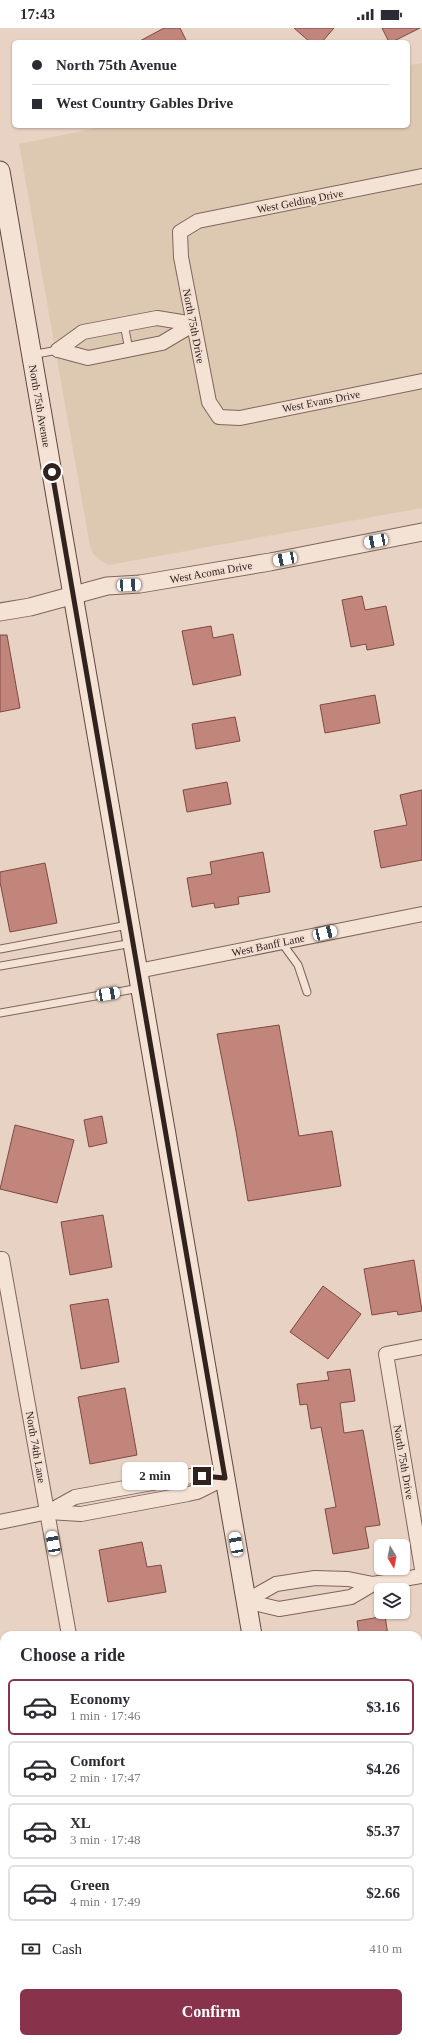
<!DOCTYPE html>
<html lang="en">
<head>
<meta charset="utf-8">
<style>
  :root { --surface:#fff; --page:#f7f7f7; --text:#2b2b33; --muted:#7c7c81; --line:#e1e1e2; --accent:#88324c }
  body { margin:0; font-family:"Times New Roman",serif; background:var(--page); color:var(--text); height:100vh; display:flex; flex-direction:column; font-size:15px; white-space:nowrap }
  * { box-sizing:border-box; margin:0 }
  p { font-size:13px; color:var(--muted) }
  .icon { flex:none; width:22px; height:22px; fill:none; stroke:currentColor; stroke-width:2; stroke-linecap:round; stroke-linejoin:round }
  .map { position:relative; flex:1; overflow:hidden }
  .sheet { position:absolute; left:0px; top:1603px; width:422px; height:412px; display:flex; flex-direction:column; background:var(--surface); border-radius:12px 12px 0 0; box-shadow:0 1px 3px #0004 }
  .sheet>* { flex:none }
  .guide { position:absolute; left:12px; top:12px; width:398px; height:88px; border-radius:6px; box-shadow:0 1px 3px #0004; display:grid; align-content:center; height:88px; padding:0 20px; background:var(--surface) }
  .needle { width:26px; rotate:170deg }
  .fabs { position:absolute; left:374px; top:1511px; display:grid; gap:8px }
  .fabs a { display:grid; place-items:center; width:36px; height:36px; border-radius:6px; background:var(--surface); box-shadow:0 1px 3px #0004; font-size:20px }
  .end { position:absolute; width:18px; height:18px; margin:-9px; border:5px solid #32221e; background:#fff; box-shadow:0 0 0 2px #fff }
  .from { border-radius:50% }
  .bubble { position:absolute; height:28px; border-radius:6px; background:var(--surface); box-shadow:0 1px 3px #0004; font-size:13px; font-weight:800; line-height:28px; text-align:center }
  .car { position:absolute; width:12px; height:24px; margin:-12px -6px; border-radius:5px; box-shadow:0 0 3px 1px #0007; background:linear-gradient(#fff 24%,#345 0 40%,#fff 0 76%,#345 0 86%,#fff 0) }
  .guide b { display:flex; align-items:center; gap:14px; height:38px; font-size:15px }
  .guide b+b { border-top:1px solid var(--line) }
  .guide i { width:10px; height:10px; background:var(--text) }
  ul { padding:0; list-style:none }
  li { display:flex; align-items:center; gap:12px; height:56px; margin:0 8px 6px; padding:0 12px; border:2px solid var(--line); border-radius:6px }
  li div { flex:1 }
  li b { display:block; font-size:15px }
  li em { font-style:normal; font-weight:800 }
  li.selected { border-color:var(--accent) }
  li>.icon { width:36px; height:36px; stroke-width:1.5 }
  h2 { padding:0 20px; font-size:18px; line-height:48px }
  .pay { display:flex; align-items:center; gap:10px; height:44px; padding:0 20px; font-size:15px }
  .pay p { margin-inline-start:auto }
  .button { display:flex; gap:8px; margin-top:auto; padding:8px 20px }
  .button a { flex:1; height:46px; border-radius:6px; background:var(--accent); color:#fff; font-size:16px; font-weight:800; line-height:46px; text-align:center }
  .status { display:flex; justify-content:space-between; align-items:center; height:28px; padding:0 20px; background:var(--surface); direction:ltr }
  .status svg { height:11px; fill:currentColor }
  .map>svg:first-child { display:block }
  .farmland { fill:#ddc9b1 }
  .building { fill:#c2857c; stroke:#7d4a44 }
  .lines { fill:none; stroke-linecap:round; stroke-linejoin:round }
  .service-casing { stroke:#80645c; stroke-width:9 }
  .minor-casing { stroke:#80645c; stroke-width:16 }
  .tertiary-casing { stroke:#80645c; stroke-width:19 }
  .secondary-casing { stroke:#62463f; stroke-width:21 }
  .service { stroke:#f4e2d5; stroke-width:7 }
  .minor { stroke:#f4e2d5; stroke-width:14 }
  .tertiary { stroke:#f4e2d5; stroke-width:17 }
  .secondary { stroke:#f4e2d5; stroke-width:19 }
  .route { stroke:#32221e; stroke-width:5 }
  .labels { text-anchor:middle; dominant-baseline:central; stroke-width:4; stroke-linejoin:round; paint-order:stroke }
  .street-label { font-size:11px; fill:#32221e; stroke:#f1ded1 }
</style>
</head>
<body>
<div class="status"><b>17:43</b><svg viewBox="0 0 49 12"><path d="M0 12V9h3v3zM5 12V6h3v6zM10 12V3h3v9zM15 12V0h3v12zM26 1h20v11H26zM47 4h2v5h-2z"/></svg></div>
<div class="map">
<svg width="422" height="2015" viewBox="0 0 422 2015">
  <rect width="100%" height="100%" fill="#e8d2c3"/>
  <path class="farmland" d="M422,35v445l-313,57 -8,-4 -8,-7 -3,-8 -71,-402 88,-18h301v-61z"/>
  <g class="building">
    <path d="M164,0h16l7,14h-49z"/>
    <path d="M294,0h40l-12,14h-12z"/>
    <path d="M382,0h38l-28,14h-3z"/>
    <path d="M362,568l3,14 21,-4 8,39 -27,5 -1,-6 -15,3 -9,-47z"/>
    <path d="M211,598l2,12 20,-4 8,41 -48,10 -11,-54z"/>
    <path d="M0,607h7l13,73 -20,4z"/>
    <path d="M375,667l5,28 -55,10 -5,-28z"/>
    <path d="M235,689l5,24 -44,8 -4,-25z"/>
    <path d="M227,754l4,22 -44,8 -4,-22z"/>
    <path d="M422,762v70l-41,8 -7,-37 33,-6 -7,-30z"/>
    <path d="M263,824l7,40 -32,5 1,7 -24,4 -1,-5 -22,4 -5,-29 25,-4 -2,-12z"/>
    <path d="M45,835l12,60 -47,9 -10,-50v-10z"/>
    <path d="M279,997l20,111 33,-5 9,55 -93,15 -12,-70 -19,-97z"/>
    <path d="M102,1088l5,27 -18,4 -5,-27z"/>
    <path d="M15,1097l59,15 -17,63 -57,-14z"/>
    <path d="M103,1187l9,52 -42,8 -9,-53z"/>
    <path d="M414,1232l8,51 -24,4 -1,-4 -25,4 -8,-46z"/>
    <path d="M323,1258l38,28 -33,45 -38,-27z"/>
    <path d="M108,1271l11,63 -38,7 -11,-64z"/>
    <path d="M350,1341l5,32 -15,2 4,30 19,-3 17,95 -15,2 4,21 -36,6 -8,-45 11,-2 -15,-80 -10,2 -4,-25 -7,1 -3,-21 32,-4 -2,-8z"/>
    <path d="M125,1360l12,67 -47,9 -12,-67z"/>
    <path d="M142,1514l5,25 14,-2 5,27 -58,10 -9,-52z"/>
    <path d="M385,1588l3,19h-29l-2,-14z"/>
  </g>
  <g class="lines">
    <defs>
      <g id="service">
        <path d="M124,296l5,26"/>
        <path d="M31,327l27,-5"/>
        <path d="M282,915l16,22 9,27"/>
        <path d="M0,921l128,-24"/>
        <path d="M0,938l133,-23"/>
        <path d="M0,985l140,-25"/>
      </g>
      <g id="minor">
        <path d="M422,148l-224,45 -18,11 1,25 28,145 10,15 21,1 182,-37"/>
        <path d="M58,322l30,8 74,-15 32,-19"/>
        <path d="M58,322l25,-18 74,-14 37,6"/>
        <path d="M138,943l284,-57"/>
        <path d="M0,1231h2l67,376"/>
        <path d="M422,1319l-36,7 36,215"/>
        <path d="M48,1484l27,-15 116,-21 34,2"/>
        <path d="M0,1494l48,-10 33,2 107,-20 9,-2 28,-14"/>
        <path d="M246,1573l30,-17 39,-6 33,1 25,5 49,-8"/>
        <path d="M246,1573l33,8 72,-12 22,-13"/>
        <path d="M0,2010h4"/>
      </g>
      <path id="tertiary" d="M0,584l30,-5 77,-21 33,-2 130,-22 152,-30"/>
      <g id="secondary">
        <path d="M0,143l252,1464"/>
        <path d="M323,2011l1,4"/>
      </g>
    </defs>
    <use href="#service" class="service-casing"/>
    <use href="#minor" class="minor-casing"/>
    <use href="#tertiary" class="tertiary-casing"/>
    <use href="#secondary" class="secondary-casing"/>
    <use href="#service" class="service"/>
    <use href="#minor" class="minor"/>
    <use href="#tertiary" class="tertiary"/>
    <use href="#secondary" class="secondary"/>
  </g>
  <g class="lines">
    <path class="route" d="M52,444l173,1006 -23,-2"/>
  </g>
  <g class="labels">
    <g class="street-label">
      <text transform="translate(300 173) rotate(-11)">West Gelding Drive</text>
      <text transform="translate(194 298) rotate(79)">North 75th Drive</text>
      <text transform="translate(321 373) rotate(-11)">West Evans Drive</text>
      <text transform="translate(40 378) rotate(80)">North 75th Avenue</text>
      <text transform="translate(211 544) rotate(-10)">West Acoma Drive</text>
      <text transform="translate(268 917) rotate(-12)">West Banff Lane</text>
      <text transform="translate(36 1419) rotate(80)">North 74th Lane</text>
      <text transform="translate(404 1434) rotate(80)">North 75th Drive</text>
    </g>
  </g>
</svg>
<div class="fabs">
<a><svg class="needle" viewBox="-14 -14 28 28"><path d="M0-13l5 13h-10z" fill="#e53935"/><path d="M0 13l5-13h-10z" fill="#7c7c81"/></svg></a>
<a><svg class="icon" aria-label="layers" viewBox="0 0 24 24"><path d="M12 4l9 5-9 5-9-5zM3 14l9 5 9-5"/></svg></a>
</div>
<i class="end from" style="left:52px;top:444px"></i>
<i class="end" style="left:202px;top:1448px"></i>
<div class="bubble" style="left:122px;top:1434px;width:66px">2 min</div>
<i class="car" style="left:376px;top:513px;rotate:259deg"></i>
<i class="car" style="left:285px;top:531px;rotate:259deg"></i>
<i class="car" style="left:129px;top:557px;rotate:87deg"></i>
<i class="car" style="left:325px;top:905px;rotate:77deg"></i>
<i class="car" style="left:108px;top:966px;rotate:80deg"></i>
<i class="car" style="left:53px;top:1515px;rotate:350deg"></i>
<i class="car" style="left:236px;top:1516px;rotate:350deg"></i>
<div class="guide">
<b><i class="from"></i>North 75th Avenue</b>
<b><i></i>West Country Gables Drive</b>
</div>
<section class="sheet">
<h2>Choose a ride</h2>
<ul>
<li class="selected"><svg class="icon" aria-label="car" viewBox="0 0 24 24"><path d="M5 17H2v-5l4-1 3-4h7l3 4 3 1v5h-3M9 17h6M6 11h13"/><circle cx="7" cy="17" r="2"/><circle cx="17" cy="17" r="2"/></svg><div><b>Economy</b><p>1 min · 17:46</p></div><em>$3.16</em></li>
<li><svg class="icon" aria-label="car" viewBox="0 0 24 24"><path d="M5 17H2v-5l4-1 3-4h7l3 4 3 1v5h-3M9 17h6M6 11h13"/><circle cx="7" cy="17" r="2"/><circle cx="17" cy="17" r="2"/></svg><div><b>Comfort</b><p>2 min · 17:47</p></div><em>$4.26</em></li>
<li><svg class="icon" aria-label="car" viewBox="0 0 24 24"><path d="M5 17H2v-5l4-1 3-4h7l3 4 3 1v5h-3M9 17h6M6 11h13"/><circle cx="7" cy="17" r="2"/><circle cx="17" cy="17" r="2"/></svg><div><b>XL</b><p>3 min · 17:48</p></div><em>$5.37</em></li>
<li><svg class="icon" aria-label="car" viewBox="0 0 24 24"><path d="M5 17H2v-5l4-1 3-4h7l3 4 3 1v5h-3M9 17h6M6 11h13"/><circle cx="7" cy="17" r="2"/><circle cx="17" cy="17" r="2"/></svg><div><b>Green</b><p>4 min · 17:49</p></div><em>$2.66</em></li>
</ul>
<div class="pay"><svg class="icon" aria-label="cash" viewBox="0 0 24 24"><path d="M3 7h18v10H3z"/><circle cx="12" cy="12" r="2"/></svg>Cash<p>410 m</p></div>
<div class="button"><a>Confirm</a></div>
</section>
</div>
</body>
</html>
